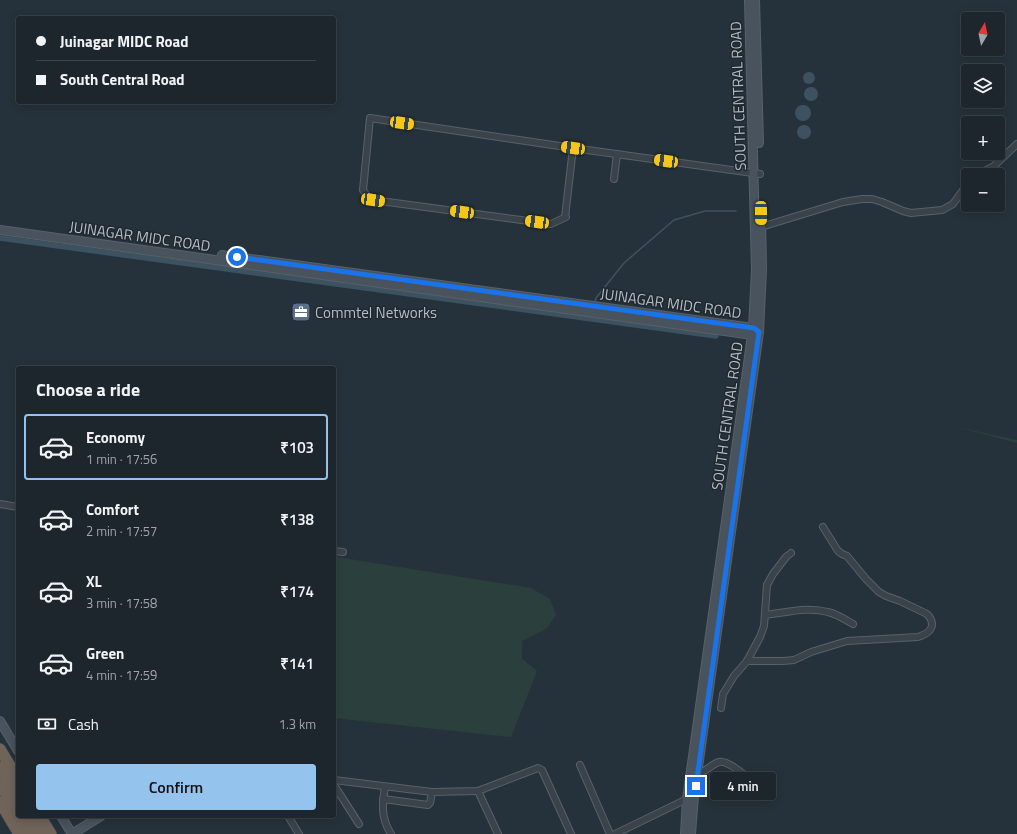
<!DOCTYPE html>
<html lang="en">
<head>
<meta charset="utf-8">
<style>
  :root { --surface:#1c262c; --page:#252e34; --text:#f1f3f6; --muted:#a0a5a9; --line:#3a4348; --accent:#94c3ed }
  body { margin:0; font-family:"Titillium Web",sans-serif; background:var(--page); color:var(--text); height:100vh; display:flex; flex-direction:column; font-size:15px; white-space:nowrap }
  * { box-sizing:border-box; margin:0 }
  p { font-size:13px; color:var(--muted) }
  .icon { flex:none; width:22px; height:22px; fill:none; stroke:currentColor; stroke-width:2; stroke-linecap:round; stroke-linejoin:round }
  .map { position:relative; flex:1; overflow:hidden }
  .panel { position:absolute; left:16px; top:366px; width:320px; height:452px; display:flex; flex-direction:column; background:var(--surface); border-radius:4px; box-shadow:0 2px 10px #0003,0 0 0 1px var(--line) }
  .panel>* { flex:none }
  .banner { position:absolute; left:16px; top:16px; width:320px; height:88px; border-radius:4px; box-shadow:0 2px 10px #0003,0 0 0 1px var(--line); display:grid; align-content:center; height:88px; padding:0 20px; background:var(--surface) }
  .needle { width:26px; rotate:9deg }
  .fabs { position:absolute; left:961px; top:12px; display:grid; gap:8px }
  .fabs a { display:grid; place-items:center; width:44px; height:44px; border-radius:4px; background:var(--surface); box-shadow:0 2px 10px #0003,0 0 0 1px var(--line); font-size:20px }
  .end { position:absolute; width:18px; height:18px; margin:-9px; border:5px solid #1a73e8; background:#fff; box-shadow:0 0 0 2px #fff }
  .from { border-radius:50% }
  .bubble { position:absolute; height:28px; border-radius:4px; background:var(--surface); box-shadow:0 2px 10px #0003,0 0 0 1px var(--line); font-size:13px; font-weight:600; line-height:28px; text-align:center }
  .car { position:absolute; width:12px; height:24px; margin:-12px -6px; border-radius:5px; box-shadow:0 0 3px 1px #0007; background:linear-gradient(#f5c518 24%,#345 0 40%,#f5c518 0 76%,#345 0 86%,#f5c518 0) }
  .banner b { display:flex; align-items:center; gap:14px; height:38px; font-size:15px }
  .banner b+b { border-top:1px solid var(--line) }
  .banner i { width:10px; height:10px; background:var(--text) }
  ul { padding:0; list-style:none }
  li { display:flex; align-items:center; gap:12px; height:66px; margin:0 8px 6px; padding:0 12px; border:2px solid transparent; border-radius:4px }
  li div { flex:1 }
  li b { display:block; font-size:15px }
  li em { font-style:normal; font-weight:600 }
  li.on { border-color:var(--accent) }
  li>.icon { width:36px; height:36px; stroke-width:1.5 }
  h2 { padding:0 20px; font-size:18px; line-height:48px }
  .pay { display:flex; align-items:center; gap:10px; height:44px; padding:0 20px; font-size:15px }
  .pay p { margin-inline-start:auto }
  .button { display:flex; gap:8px; margin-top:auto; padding:8px 20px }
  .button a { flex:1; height:46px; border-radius:4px; background:var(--accent); color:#111; font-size:16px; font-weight:600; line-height:46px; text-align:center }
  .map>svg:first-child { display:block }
  .green { fill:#2b403d }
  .water { fill:#3d5261 }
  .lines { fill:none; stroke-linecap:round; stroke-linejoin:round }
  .stream { stroke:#3d5261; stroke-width:1.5 }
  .canal { stroke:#3d5261; stroke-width:5.5 }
  .street-casing { stroke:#586169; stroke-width:8 }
  .secondary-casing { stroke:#586169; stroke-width:10 }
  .highway-casing { stroke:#454e56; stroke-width:12 }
  .street { stroke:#3a434b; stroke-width:6 }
  .secondary { stroke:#48535d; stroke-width:8 }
  .highway { stroke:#706358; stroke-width:11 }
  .route { stroke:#1a73e8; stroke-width:5 }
  .labels { text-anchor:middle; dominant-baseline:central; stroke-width:3; stroke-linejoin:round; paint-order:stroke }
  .street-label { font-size:15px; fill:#b5bec6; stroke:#1f2830 }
  .poi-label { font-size:15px; fill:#b5bec6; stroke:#1f2830; text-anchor:start }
</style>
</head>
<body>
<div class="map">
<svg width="1017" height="834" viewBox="0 0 1017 834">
  <rect width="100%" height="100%" fill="#26323b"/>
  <g class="green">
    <path d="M957,427l60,13v3z"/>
    <path d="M337,557l194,31 19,11 6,16 -9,13 -25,13v18l15,12 -26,66 -177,-19v-137z"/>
  </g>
  <g class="water">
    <circle cx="809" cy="78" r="6"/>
    <circle cx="811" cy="94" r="7"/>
    <circle cx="803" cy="113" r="8"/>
    <circle cx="804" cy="132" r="7"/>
  </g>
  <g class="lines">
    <path class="stream" d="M594,304l2,-6 28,-35 50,-43 31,-9h31"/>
    <path class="canal" d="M0,238l716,98"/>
    <defs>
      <g id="street">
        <path d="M573,148l-8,69h1l-15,7 -178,-24 -6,-4 -4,-6 7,-72 203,30 187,26"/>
        <path d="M977,175l17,-9 23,-22"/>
        <path d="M614,179l3,-25"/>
        <path d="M758,226l3,1 82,-25 19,-3h10l10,3 21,9 8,2 31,-3 11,-6 15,-21"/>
        <path d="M0,504l18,3"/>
        <path d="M334,551l9,1"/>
        <path d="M765,615c21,-2 41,-9 63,-3 9,2 18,8 25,12"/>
        <path d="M747,661h36l11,-1 17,-8 36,-11 71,-4c13,-4 19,-12 9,-23l-27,-13 -14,-5 -7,-4 -13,-13 -19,-23 -5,-2 -4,-3 -15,-24"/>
        <path d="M721,708l2,-14 11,-18 13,-15 13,-24 4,-11 3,-41 6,-11 13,-17 5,-4"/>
        <path d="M580,765l30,69"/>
        <path d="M697,776c5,-3 17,-13 22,-14 10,-2 30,17 38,23"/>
        <path d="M334,780l98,12 46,-1 60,-23 4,2 29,64"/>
        <path d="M334,785l25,39"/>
        <path d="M385,787c-3,18 -4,31 6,47"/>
        <path d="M478,791l20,43"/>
        <path d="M383,799l45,6 2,-2 2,-11"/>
        <path d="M288,816l11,18"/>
        <path d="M615,834l74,-36"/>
      </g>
      <g id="secondary">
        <path d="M755,0l4,143"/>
        <path d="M0,230l753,105 5,-2"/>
        <path d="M222,255l531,73 4,3"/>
        <path d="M0,721l18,30"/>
        <path d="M61,816l11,18"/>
        <path d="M72,834l29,-18"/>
        <path d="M685,834l2,-35 66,-471 3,-58 -7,-270"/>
        <path d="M691,834l3,-38 65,-464 3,-63 -1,-50"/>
      </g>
      <g id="highway">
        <path d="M0,749l18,30"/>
        <path d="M0,767l18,30"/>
        <path d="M0,784l18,30"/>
        <path d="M0,802l19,32"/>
        <path d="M19,816l11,18"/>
        <path d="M29,816l11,18"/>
        <path d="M40,816l11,18"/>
      </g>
    </defs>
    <use href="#street" class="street-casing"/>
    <use href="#secondary" class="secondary-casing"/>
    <use href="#highway" class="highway-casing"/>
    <use href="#street" class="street"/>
    <use href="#secondary" class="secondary"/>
    <use href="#highway" class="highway"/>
  </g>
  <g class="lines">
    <path class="route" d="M237,257l517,71 5,4 -63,454"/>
  </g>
  <defs>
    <symbol id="office-square" viewBox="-11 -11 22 22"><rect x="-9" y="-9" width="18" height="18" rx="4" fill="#5c6f8a" stroke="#1f2830"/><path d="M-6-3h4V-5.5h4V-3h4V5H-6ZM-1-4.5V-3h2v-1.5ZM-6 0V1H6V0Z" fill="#fff"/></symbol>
  </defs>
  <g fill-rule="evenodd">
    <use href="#office-square" x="290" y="301" width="22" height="22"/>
  </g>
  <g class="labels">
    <g class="street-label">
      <text transform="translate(738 96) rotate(-92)">SOUTH CENTRAL ROAD</text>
      <text transform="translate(140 236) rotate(8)">JUINAGAR MIDC ROAD</text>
      <text transform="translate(671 303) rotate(8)">JUINAGAR MIDC ROAD</text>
      <text transform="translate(727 416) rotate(-82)">SOUTH CENTRAL ROAD</text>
    </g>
    <g class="poi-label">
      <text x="315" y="312">Commtel Networks</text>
    </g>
  </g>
</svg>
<div class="fabs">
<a><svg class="needle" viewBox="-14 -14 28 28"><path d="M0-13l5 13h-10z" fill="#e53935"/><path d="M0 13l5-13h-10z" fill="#a0a5a9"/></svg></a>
<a><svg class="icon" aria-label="layers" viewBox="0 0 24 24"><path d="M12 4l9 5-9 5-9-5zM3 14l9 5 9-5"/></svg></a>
<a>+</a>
<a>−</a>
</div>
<i class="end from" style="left:237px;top:257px"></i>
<i class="end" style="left:696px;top:786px"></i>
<div class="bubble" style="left:710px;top:772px;width:66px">4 min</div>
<i class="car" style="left:402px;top:123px;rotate:98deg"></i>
<i class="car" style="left:573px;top:148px;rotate:278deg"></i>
<i class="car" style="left:666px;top:161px;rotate:278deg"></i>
<i class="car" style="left:373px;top:200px;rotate:98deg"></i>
<i class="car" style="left:462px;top:212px;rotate:278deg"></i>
<i class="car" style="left:761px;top:213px;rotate:179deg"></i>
<i class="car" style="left:537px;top:222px;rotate:278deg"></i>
<div class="banner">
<b><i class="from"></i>Juinagar MIDC Road</b>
<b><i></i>South Central Road</b>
</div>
<section class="panel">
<h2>Choose a ride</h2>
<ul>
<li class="on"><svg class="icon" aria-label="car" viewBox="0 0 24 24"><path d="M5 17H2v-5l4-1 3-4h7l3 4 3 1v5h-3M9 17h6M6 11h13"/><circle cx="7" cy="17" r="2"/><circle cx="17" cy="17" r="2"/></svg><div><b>Economy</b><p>1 min · 17:56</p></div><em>₹103</em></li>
<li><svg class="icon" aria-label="car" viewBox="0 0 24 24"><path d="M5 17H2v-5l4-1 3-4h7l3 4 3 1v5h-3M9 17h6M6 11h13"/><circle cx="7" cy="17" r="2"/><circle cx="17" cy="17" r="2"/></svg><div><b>Comfort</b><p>2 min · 17:57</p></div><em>₹138</em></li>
<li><svg class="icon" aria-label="car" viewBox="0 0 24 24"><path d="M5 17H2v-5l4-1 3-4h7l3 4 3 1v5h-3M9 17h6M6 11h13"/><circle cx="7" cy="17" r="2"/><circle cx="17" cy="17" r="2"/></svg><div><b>XL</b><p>3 min · 17:58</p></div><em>₹174</em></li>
<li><svg class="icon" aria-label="car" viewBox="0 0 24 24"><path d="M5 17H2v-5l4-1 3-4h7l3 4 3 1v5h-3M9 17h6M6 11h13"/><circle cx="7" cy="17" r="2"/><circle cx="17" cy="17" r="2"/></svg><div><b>Green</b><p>4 min · 17:59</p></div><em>₹141</em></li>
</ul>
<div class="pay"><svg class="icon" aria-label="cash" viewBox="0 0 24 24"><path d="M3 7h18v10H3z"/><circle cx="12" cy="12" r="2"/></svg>Cash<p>1.3 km</p></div>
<div class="button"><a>Confirm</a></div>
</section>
</div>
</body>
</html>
